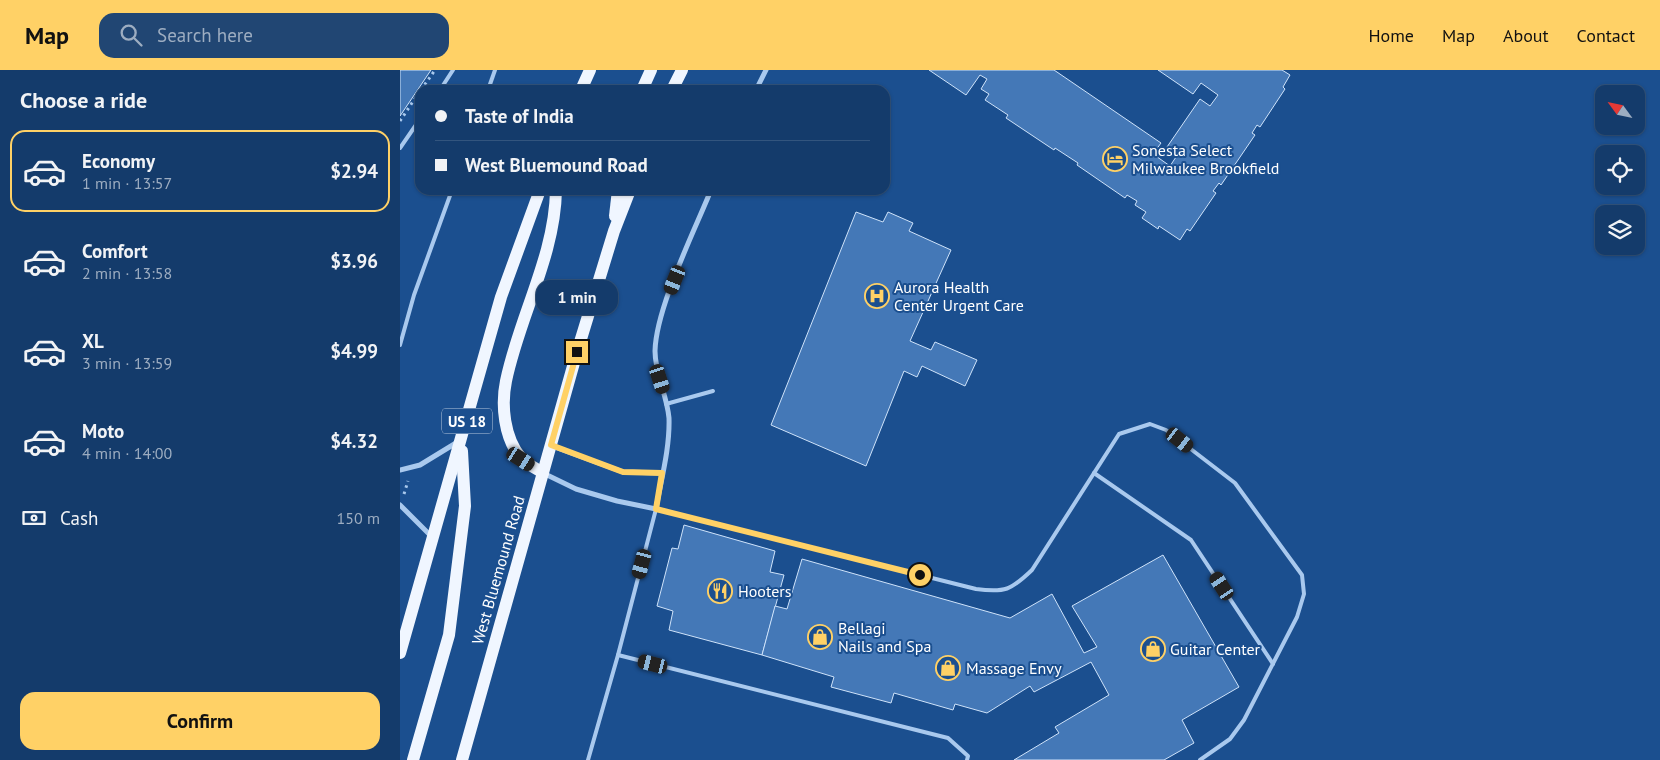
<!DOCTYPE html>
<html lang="en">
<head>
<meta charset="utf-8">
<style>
  :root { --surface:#143b6b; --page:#214673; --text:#f1f3f6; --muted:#9dadc1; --line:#33557e; --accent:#ffd166 }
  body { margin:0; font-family:"PT Sans",sans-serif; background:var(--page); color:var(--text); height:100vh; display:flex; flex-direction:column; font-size:19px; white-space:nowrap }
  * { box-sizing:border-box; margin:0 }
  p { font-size:16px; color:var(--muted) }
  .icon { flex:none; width:28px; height:28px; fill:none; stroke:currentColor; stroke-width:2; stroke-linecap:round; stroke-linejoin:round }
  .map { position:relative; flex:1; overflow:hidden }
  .drawer { display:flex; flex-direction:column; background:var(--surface); width:400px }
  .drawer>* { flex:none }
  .top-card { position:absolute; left:15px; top:15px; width:475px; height:110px; border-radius:15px; box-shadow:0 1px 4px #0004,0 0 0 1px var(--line); display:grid; align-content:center; height:110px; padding:0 20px; background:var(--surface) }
  .needle { width:32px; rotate:303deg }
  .tools { position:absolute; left:1195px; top:15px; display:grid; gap:10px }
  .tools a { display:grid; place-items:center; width:50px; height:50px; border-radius:10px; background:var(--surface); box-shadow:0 1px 4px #0004,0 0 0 1px var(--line); font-size:25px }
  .end { position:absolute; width:22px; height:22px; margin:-11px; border:6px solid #ffd166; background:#111; box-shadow:0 0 0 2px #111 }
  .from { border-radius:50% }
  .bubble { position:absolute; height:35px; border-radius:15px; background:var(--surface); box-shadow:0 1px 4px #0004,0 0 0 1px var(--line); font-size:16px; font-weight:600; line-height:35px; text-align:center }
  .car { position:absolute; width:15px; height:30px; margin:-15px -8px; border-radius:6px; box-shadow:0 0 4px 1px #0007; background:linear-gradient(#222 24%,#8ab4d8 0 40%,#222 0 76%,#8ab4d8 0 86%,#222 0) }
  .top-card b { display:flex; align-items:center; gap:18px; height:48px; font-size:19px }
  .top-card b+b { border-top:1px solid var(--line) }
  .top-card i { width:12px; height:12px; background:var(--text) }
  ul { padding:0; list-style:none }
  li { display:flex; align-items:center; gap:15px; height:82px; margin:0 10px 8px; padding:0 10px; border:2px solid transparent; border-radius:15px }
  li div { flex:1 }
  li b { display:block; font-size:19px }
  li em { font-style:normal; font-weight:600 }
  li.on { border-color:var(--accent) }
  li>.icon { width:45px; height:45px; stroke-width:1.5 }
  h2 { padding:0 20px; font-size:22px; line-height:60px }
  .pay { display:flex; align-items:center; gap:12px; height:55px; padding:0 20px; font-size:19px }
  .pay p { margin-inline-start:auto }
  .button { display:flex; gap:10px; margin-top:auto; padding:10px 20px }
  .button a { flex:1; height:58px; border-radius:15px; background:var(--accent); color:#111; font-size:20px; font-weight:600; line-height:58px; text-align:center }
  header { display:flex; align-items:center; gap:30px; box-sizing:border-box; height:70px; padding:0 25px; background:var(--accent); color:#111 }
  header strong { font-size:24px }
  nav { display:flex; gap:28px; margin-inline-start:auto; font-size:18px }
  .search { width:350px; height:45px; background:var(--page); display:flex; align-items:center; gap:12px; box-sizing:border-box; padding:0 18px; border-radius:15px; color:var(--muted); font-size:19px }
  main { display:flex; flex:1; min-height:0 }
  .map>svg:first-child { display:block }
  .building { fill:#4478b7; stroke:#cfe3fa }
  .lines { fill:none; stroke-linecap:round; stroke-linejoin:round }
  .path { stroke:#a9c9ee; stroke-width:3; stroke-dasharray:2.5 4; stroke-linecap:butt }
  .service { stroke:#a9c9ee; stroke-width:4 }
  .minor { stroke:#a9c9ee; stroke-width:5 }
  .primary { stroke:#f0f6ff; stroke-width:12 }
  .route { stroke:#ffd166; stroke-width:6 }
  .labels { text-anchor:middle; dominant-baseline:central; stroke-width:4; stroke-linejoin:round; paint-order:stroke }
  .shield { fill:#1b4f8f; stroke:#bbcadd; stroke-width:1 }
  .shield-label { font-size:15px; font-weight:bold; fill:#fff }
  .poi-label { font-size:16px; fill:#fff; stroke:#1b4f8f; text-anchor:start }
  .street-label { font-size:16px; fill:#fff; stroke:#1b4f8f }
</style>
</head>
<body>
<header>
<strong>Map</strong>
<div class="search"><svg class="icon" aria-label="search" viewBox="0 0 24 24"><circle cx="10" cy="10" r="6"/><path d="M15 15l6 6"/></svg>Search here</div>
<nav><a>Home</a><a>Map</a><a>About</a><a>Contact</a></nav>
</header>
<main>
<section class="drawer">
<h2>Choose a ride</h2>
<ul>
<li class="on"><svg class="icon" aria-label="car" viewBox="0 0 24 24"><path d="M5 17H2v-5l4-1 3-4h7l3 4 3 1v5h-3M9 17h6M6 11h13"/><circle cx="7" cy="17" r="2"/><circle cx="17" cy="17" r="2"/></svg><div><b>Economy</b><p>1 min · 13:57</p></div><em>$2.94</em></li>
<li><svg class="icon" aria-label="car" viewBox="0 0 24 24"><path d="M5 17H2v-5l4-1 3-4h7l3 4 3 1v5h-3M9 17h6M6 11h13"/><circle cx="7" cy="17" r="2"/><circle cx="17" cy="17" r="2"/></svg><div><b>Comfort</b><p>2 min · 13:58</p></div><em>$3.96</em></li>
<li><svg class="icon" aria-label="car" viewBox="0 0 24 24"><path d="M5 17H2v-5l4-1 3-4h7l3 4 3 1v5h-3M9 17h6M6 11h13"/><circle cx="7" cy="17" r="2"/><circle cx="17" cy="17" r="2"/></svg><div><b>XL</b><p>3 min · 13:59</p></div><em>$4.99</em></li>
<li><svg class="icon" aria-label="car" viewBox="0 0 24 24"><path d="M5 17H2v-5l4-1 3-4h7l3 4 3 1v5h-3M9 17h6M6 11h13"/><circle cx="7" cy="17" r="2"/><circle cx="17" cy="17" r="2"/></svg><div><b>Moto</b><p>4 min · 14:00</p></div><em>$4.32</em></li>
</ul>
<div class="pay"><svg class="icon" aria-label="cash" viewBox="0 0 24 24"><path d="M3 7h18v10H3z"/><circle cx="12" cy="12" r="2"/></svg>Cash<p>150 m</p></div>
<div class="button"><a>Confirm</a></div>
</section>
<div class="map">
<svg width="1260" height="690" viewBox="0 0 1260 690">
  <rect width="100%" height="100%" fill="#1b4f8f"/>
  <g class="building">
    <path d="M0,0h31l-31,46z"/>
    <path d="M529,0h125l107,73 -8,11 17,12 8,-12 -11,-7 33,-48 10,7 8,-11 -17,-12 -8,11 -35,-24h124l8,5 -7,12 2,2 -25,38 -3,-2 -5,8 3,2 -34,50 -2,-2 -6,8 3,2 -26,38 -3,-2 -7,11 -21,-14 -1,3 -16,-11 4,-6 -11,-7 2,-4 -10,-6 -2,3 -48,-33 1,-2 -23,-15 -1,2 -48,-32 2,-3 -23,-15 4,-6 -8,-5 6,-10 -7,-4 -14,20z"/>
    <path d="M456,142l27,10 5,-10 25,11 -4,8 42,19 -41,91 21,9 4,-8 42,18 -12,26 -43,-20 -5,11 -13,-6 -38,95 -95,-41z"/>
    <path d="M284,455l91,26 -5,21 14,3 -22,80 -93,-25 4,-19 -16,-5 15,-58 6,1z"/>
    <path d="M763,485l76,132 -57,33 12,23 -30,17h-150l45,-27 -4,-6 54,-32 -18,-33 -57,30 -4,-6 -43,27 -32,-9 -2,6 -59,-17 -3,10 -60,-16 3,-10 -72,-22 13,-49 12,3 15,-50 208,59 42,-24 32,59 13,-6 -25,-41z"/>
  </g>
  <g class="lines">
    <g class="path">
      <path d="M21,20l14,-20"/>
      <path d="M0,51l20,-30"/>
      <path d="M4,424l4,-13"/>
    </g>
    <g class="service">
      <path d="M40,20l13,-20"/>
      <path d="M88,20l7,-20"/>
      <path d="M0,78l20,-29"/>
      <path d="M0,275l14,-50 38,-105"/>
      <path d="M266,334l47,-13"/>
      <path d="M694,403l97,67 82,124"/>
      <path d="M218,585l38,-146 320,80c29,4 35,1 56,-19l87,-136 31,-10 16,6 69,53 67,92 2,19 -7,23 -53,103 -14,19 -30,21"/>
      <path d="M188,690l30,-105 330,83 20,18 -1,4"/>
    </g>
    <g class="minor">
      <path d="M356,20l10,-20"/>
      <path d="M152,376l71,26 39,1"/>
      <path d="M0,400l20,-5 36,-22"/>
      <path d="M143,403l33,16 41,12 39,8c5,-29 14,-61 13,-91 -2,-23 -14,-44 -14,-67 1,-43 39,-119 56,-161"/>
      <path d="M0,435l31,31"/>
    </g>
    <g class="primary">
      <path d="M181,20l9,-20"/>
      <path d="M242,20l9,-20"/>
      <path d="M272,20l10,-20"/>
      <path d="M215,146l3,-26"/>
      <path d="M143,403c-7,-5 -17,-9 -22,-15 -17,-20 -20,-53 -15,-77 13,-64 49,-125 50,-191"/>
      <path d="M0,583l101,-356 39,-107"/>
      <path d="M13,690l36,-125 16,-129 -3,-55"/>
      <path d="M62,690l115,-408 37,-121 16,-41"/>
    </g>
  </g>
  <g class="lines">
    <path class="route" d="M177,282l-26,93 72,27 39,1 -6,36 264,66"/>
  </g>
  <defs>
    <symbol id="hotel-ring" viewBox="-11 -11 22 22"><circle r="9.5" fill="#1b4f8f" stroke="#ffd166" stroke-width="1.5"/><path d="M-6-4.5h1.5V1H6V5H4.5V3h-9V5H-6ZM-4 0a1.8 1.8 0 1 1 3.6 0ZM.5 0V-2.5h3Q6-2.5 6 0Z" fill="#ffd166"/></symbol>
    <symbol id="hospital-ring" viewBox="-11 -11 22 22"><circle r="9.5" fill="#1b4f8f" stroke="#ffd166" stroke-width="1.5"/><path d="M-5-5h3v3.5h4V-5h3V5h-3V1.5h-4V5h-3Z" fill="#ffd166"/></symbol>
    <symbol id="restaurant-ring" viewBox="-11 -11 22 22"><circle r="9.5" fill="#1b4f8f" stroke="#ffd166" stroke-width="1.5"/><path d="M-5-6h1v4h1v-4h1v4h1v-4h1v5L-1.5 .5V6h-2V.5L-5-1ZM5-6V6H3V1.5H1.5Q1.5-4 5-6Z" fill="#ffd166"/></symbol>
    <symbol id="shop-ring" viewBox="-11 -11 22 22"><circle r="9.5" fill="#1b4f8f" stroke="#ffd166" stroke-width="1.5"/><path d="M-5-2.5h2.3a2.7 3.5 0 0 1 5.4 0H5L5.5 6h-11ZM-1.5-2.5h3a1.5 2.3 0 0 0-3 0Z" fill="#ffd166"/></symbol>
  </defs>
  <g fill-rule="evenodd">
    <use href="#hotel-ring" x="701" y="75" width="28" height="28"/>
    <use href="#hospital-ring" x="463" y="212" width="28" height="28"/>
    <use href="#restaurant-ring" x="306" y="507" width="28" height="28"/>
    <use href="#shop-ring" x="406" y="553" width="28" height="28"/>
    <use href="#shop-ring" x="739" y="565" width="28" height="28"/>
    <use href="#shop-ring" x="534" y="584" width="28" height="28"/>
  </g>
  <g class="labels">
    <rect class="shield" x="42" y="338.5" width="50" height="25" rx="4"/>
    <g class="shield-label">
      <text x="67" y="351">US 18</text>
    </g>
    <g class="poi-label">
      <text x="732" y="80">Sonesta Select<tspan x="732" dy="18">Milwaukee Brookfield</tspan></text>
      <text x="494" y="217">Aurora Health<tspan x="494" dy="18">Center Urgent Care</tspan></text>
      <text x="338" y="521">Hooters</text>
      <text x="438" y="558">Bellagi<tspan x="438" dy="18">Nails and Spa</tspan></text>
      <text x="770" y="579">Guitar Center</text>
      <text x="566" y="598">Massage Envy</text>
    </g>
    <g class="street-label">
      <text transform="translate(98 500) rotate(-74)">West Bluemound Road</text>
    </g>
  </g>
</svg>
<div class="tools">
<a><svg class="needle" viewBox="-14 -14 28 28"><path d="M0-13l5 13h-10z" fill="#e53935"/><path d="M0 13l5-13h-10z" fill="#9dadc1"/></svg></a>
<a><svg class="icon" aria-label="locate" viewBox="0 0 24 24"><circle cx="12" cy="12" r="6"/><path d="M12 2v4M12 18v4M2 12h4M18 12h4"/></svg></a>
<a><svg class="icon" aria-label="layers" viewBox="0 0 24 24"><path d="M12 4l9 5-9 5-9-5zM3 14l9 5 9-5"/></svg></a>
</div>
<i class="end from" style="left:520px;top:505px"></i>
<i class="end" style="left:177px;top:282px"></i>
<div class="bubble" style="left:136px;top:210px;width:82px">1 min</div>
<i class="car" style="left:275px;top:210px;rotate:202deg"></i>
<i class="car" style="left:260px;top:309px;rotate:162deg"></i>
<i class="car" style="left:780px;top:370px;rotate:128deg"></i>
<i class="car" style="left:121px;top:389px;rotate:123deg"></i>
<i class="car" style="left:242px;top:494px;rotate:195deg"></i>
<i class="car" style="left:822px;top:516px;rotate:327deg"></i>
<i class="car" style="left:253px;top:594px;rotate:284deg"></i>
<div class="top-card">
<b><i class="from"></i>Taste of India</b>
<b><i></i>West Bluemound Road</b>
</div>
</div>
</main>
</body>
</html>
